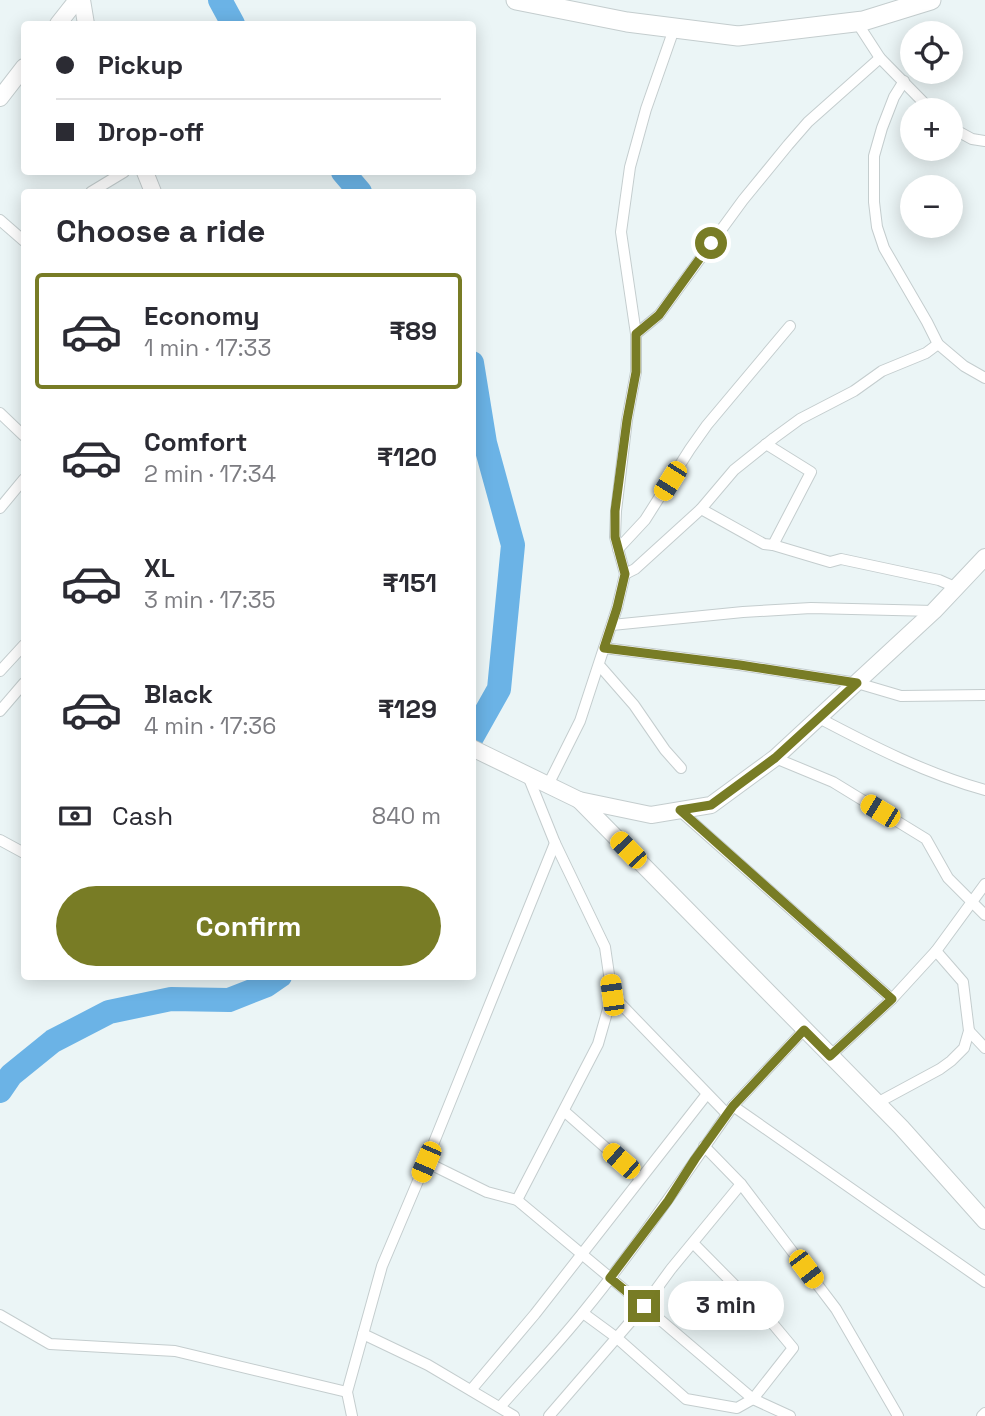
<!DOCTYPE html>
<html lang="en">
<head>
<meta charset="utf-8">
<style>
  :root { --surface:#fff; --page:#f7f7f7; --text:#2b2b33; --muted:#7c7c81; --line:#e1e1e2; --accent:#787c25 }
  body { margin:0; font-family:"Space Grotesk",sans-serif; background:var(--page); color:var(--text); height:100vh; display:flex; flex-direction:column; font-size:26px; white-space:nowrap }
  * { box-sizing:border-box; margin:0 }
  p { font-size:23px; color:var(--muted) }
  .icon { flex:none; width:38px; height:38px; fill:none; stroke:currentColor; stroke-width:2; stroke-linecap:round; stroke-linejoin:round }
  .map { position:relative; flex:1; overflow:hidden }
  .details { position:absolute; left:21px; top:189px; width:455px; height:791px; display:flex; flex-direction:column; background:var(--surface); border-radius:7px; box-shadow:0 4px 18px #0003 }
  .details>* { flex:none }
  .top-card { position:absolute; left:21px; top:21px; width:455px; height:154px; border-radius:7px; box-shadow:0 4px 18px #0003; display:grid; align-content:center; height:154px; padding:0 35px; background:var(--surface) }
  .fabs { position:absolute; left:900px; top:21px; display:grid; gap:14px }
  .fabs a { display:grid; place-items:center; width:63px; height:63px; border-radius:50%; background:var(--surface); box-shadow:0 4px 18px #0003; font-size:35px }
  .end { position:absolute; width:32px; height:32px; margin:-16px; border:9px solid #787c25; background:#fff; box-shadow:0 0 0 4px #fff }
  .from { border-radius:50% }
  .bubble { position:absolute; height:49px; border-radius:24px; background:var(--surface); box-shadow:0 4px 18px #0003; font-size:23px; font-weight:600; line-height:49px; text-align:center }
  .car { position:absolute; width:21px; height:42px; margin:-21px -10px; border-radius:9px; box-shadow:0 0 5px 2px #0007; background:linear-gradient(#f5c518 24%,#345 0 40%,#f5c518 0 76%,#345 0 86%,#f5c518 0) }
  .top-card b { display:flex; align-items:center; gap:24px; height:66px; font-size:26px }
  .top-card b+b { border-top:2px solid var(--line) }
  .top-card i { width:18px; height:18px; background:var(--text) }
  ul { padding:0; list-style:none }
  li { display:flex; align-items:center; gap:21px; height:116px; margin:0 14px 10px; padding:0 21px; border:4px solid transparent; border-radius:7px }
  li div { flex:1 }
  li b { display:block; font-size:26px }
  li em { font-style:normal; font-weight:600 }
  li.selected { border-color:var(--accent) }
  li>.icon { width:63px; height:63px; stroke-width:1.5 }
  h2 { padding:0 35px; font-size:32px; line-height:84px }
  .pay { display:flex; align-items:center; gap:18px; height:77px; padding:0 35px; font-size:26px }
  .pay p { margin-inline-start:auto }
  .button { display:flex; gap:14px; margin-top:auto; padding:14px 35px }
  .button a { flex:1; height:80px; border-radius:42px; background:var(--accent); color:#fff; font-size:28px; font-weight:600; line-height:80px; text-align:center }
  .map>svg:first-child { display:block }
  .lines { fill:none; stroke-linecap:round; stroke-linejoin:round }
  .river { stroke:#6bb3e6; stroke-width:24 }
  .street-casing { stroke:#c4cdce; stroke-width:12 }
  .secondary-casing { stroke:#c4cdce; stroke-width:18 }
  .highway-casing { stroke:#c4cdce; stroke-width:21 }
  .street { stroke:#fff; stroke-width:10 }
  .secondary { stroke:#fff; stroke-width:16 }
  .highway { stroke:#fff; stroke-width:19 }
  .route { stroke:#787c25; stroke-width:9 }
</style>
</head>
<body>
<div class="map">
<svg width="985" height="1416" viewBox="0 0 985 1416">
  <rect width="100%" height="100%" fill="#ebf5f6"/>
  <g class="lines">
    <g class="river">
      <path d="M220,0l13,24"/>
      <path d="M343,172l17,20"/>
      <path d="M472,363l13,80 28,102 -14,144 -27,48"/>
      <path d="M0,1091l11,-16 42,-34 56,-29 62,-13 58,1 38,-15 13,-9"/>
    </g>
    <defs>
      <g id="street">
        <path d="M856,21l24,37 51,52"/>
        <path d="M904,81l-10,16 -12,31 -8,28v46l3,25 7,21 43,74 11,22 26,22 21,12"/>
        <path d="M950,127l22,12 13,2"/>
        <path d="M91,192l33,-20"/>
        <path d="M0,220l24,21"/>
        <path d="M636,334l23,-19 84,-115 45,-55 20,-23 72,-64"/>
        <path d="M0,413l24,23"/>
        <path d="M766,444l45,28 -38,73"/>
        <path d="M0,508l24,-29"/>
        <path d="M701,509l63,35 9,1 57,17 11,-3 98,21 16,7"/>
        <path d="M618,549l27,-29 45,-71 17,-24 83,-99"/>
        <path d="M625,574l10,-5 66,-60 33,-39 40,-32 26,-19 54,-28 28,-20 44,-18 12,-9"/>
        <path d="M612,625l131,-13 68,-4 123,3"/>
        <path d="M604,648l136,17 117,18 44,13 84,-1"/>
        <path d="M599,665l35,40 31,45 16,18"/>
        <path d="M0,671l24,-26"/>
        <path d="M0,711l24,-28"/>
        <path d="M819,718c53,28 108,56 166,72"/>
        <path d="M775,758l58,24 93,57 22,39 37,37"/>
        <path d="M548,785l32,-64 37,-113 8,-34 -10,-37 1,-26 11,-91 9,-48v-38l-15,-102 9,-65 16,-58 28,-80"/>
        <path d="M679,810l213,189"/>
        <path d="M0,840l24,13"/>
        <path d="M612,995l115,119"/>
        <path d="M804,1030l-71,76 252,176"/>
        <path d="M969,1031l16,17"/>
        <path d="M830,1056l62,-57 44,-48 49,-67"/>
        <path d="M877,1103l63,-34 11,-8 13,-13 5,-17 -6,-49 -27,-31"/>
        <path d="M564,1111l76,67"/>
        <path d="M704,1146l37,38 95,125 62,107"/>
        <path d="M426,1162l61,30 30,8 127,106 109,93 37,17"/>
        <path d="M517,1200l81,-156 14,-49 -7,-48 -50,-104 -27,-67"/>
        <path d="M583,1313l34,25 69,61 51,9 16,-9 40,-51 -20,-24 -80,-81"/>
        <path d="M0,1315l50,29 125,7 172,41"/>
        <path d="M363,1334l65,31 86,51"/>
        <path d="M471,1390l64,-76 172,-220"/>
        <path d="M500,1407c28,-32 58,-63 85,-97 53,-65 100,-135 148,-204"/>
        <path d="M352,1416l-5,-24 35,-126 44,-104 129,-319"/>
        <path d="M549,1416l95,-110 27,-37 70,-85"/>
        <path d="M982,1416l3,-3"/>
      </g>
      <g id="secondary">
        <path d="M82,0l4,24"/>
        <path d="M58,24l19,-24"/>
        <path d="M0,98l24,-31"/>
        <path d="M145,172l8,20"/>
        <path d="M472,748l107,52 72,15 60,-10 64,-47 159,-147 51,-54"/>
        <path d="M579,800l322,327 84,94"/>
      </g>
      <path id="highway" d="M516,0l111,22 111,14 125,-15 68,-21"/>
    </defs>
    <use href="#street" class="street-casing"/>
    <use href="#secondary" class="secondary-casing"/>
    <use href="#highway" class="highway-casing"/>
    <use href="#street" class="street"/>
    <use href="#secondary" class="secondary"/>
    <use href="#highway" class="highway"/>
  </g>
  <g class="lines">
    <path class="route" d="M644,1306l-34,-28 58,-77 27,-42 38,-53 71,-76 26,26 62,-57 -212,-189 31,-5 64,-47 82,-75 -117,-18 -136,-17 13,-40 8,-34 -10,-37v-26l12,-91 9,-48v-38l23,-19 52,-72"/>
  </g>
</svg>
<div class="fabs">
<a><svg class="icon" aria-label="locate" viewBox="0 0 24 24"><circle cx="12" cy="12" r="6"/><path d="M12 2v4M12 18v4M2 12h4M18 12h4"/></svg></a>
<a>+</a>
<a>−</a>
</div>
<i class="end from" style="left:711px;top:243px"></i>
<i class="end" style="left:644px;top:1306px"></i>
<div class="bubble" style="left:668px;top:1281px;width:116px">3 min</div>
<i class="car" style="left:670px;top:481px;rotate:212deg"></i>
<i class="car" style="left:880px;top:811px;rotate:301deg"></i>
<i class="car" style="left:628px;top:850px;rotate:316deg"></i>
<i class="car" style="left:612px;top:995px;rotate:352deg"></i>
<i class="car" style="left:621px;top:1161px;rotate:311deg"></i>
<i class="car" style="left:426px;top:1162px;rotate:203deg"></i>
<i class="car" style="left:806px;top:1269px;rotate:143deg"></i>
<div class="top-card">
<b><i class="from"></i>Pickup</b>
<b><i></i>Drop-off</b>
</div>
<section class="details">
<h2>Choose a ride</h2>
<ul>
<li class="selected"><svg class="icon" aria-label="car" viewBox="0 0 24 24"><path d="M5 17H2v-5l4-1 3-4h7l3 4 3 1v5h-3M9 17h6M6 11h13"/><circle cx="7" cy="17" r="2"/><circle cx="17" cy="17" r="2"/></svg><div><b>Economy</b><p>1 min · 17:33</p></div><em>₹89</em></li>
<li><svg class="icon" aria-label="car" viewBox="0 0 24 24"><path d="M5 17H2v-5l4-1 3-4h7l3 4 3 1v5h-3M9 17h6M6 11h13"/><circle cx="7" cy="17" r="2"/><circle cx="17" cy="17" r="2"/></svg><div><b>Comfort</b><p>2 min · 17:34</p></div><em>₹120</em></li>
<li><svg class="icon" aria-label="car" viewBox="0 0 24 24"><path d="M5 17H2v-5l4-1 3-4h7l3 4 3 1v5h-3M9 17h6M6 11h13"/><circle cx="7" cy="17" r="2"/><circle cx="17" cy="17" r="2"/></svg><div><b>XL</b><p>3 min · 17:35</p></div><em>₹151</em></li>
<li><svg class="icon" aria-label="car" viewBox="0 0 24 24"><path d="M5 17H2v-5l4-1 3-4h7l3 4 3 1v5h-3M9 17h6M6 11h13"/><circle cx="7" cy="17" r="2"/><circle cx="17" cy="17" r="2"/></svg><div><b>Black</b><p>4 min · 17:36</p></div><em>₹129</em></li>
</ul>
<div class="pay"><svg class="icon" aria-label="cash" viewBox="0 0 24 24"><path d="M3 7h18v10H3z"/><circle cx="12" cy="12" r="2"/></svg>Cash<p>840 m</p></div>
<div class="button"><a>Confirm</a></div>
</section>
</div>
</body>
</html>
